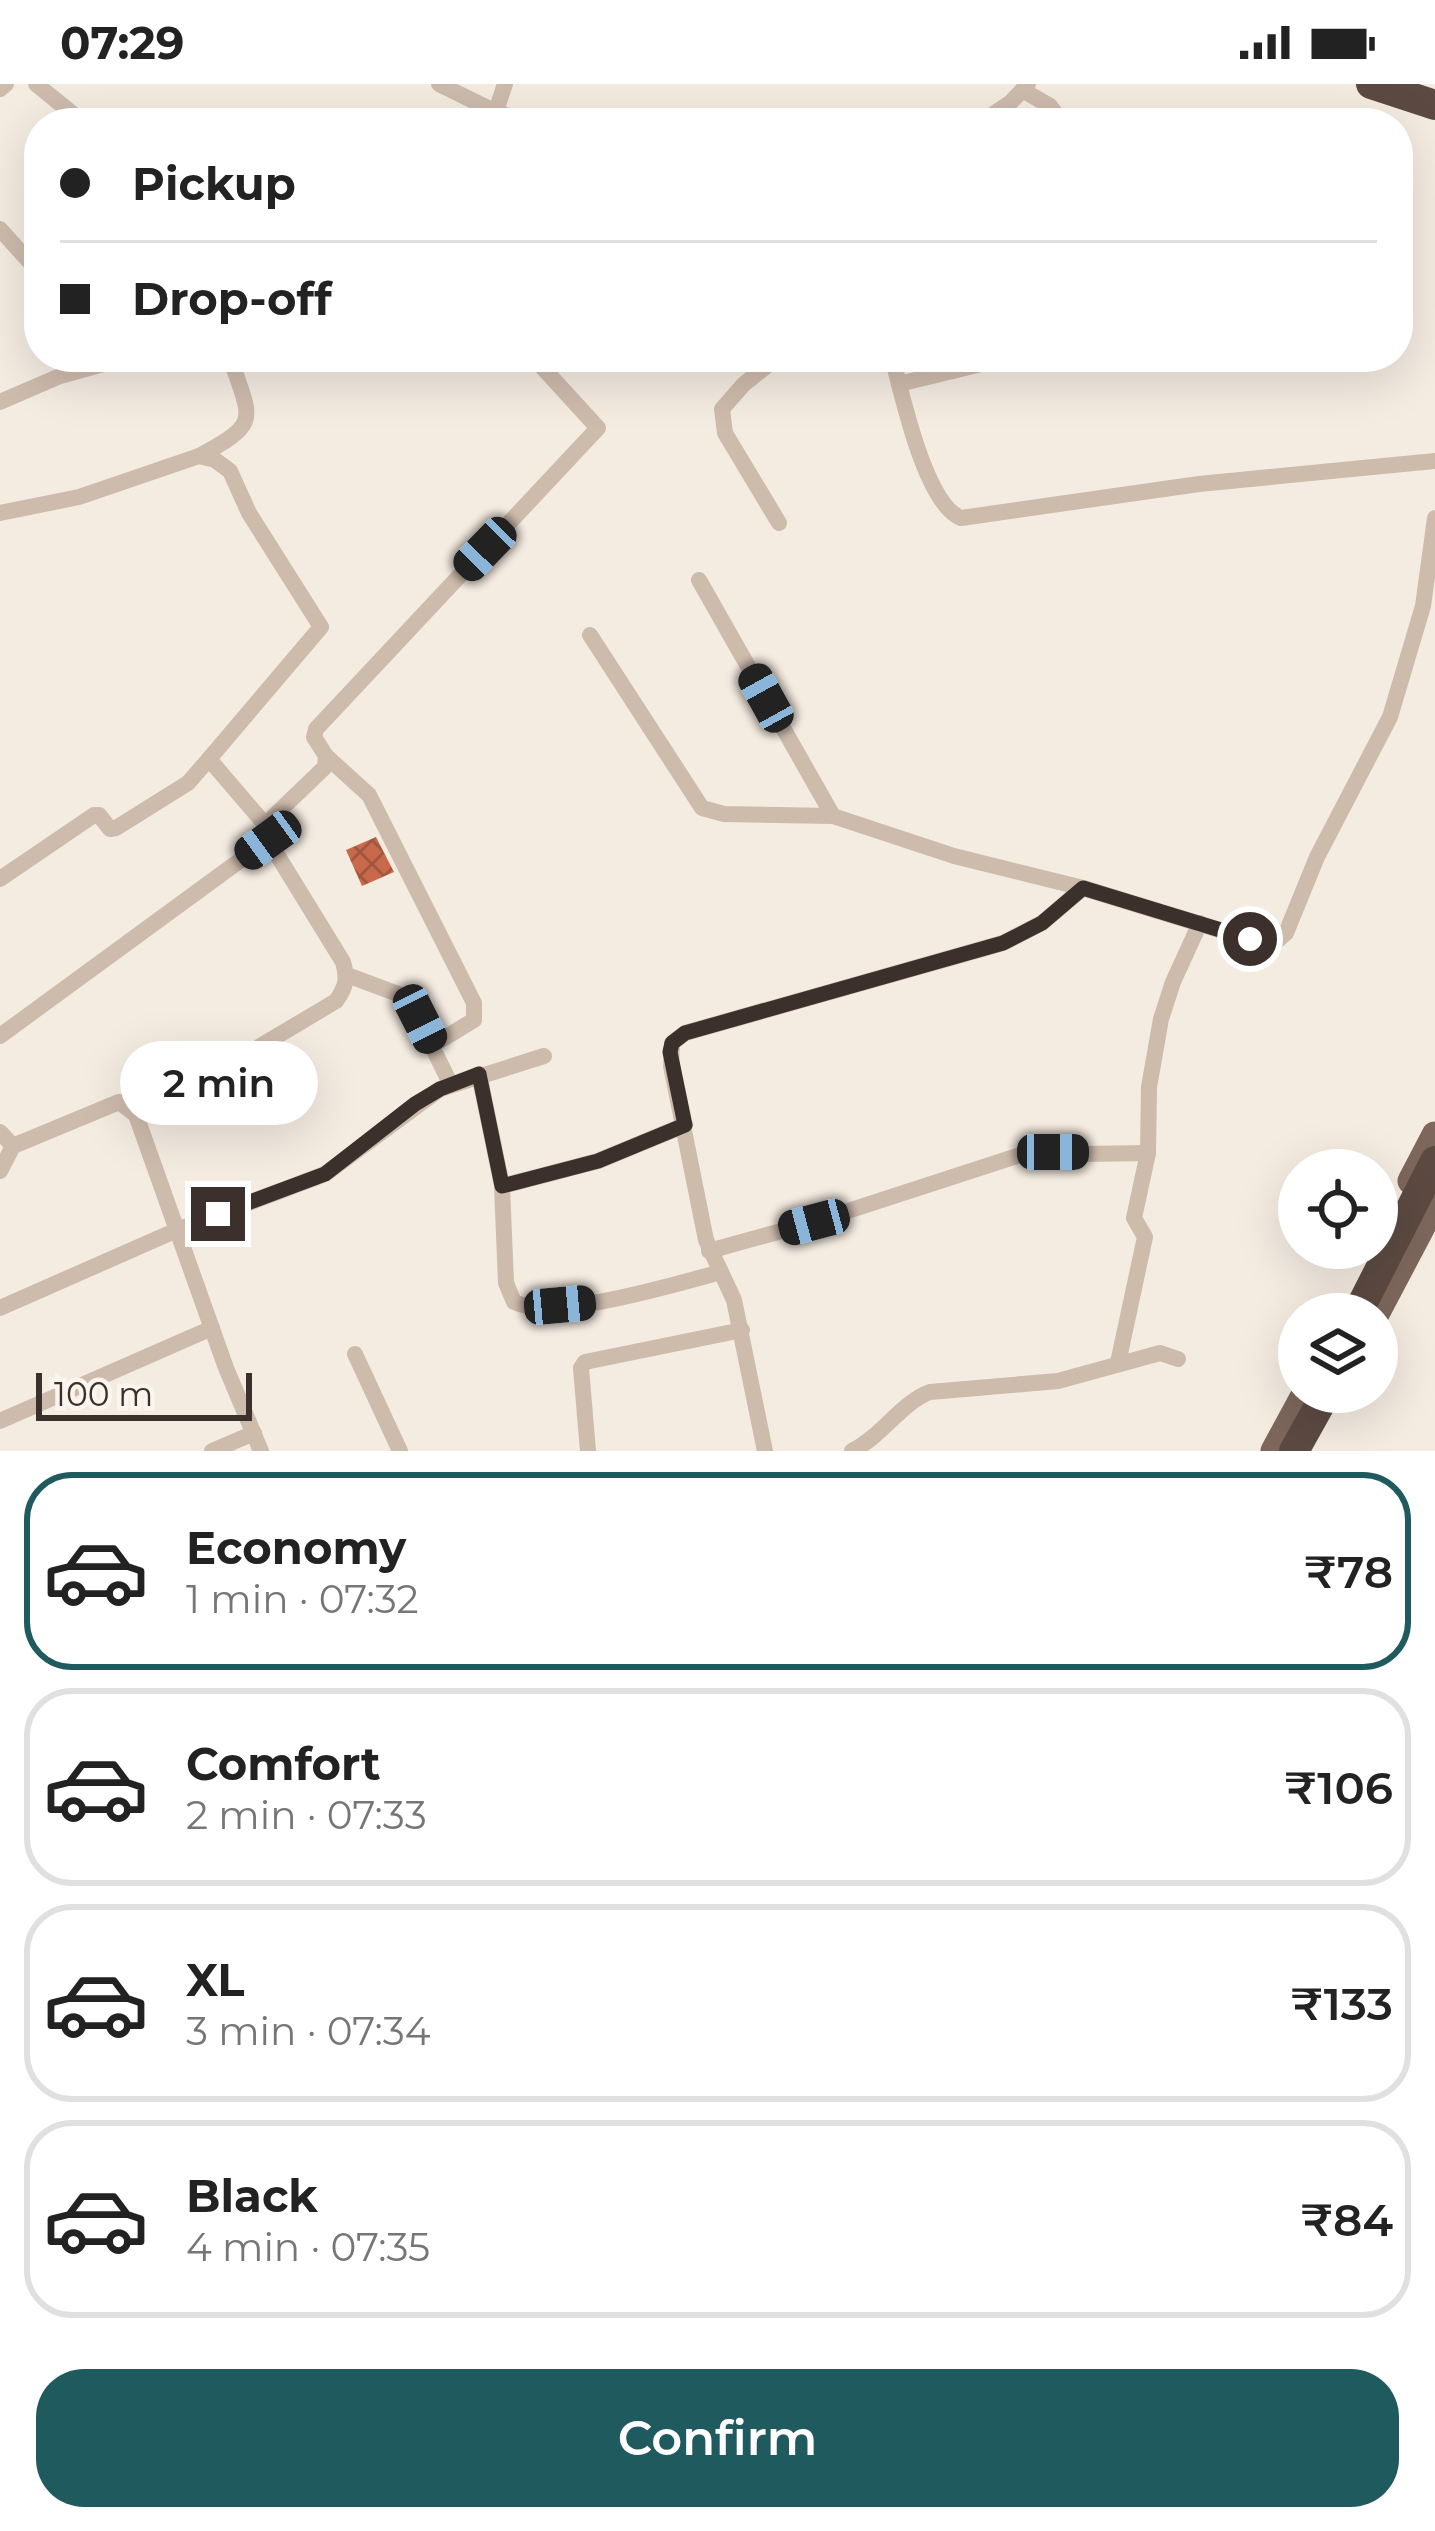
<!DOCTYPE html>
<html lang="en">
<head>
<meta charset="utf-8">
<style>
  :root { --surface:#fff; --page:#f6f6f6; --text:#222; --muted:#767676; --line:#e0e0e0; --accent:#1f5a5e }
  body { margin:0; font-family:Montserrat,sans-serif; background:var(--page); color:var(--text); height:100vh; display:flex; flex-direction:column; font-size:45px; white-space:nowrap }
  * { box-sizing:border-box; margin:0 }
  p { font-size:39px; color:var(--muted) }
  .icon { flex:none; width:66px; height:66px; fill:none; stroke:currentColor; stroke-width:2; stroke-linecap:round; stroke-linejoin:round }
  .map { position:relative; height:1367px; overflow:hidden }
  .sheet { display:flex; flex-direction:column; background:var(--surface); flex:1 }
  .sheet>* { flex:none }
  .hud { position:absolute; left:24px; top:24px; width:1389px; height:264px; border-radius:48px; box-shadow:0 12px 48px #0002; display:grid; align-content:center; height:264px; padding:0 36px; background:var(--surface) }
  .buttons { position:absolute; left:1278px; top:1065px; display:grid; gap:24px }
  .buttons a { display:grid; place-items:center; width:120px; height:120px; border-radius:50%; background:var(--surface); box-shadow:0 12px 48px #0002; font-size:60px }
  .scale { position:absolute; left:36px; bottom:30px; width:216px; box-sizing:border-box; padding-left:12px; border:6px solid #3b302b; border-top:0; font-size:33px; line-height:42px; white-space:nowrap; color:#3b302b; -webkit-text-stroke:9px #fbf5ee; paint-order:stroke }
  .end { position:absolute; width:54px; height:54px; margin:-27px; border:15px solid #3b302b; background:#fff; box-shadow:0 0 0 6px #fff }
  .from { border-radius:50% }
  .bubble { position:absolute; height:84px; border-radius:42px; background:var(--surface); box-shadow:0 12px 48px #0002; font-size:39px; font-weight:600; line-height:84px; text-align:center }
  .car { position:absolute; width:36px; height:72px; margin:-36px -18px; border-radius:15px; box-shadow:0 0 9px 3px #0007; background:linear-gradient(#222 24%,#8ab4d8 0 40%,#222 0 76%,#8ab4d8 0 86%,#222 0) }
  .hud b { display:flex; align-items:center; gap:42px; height:114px; font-size:45px }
  .hud b+b { border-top:3px solid var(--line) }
  .hud i { width:30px; height:30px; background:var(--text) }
  ul { padding:21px 0 0; list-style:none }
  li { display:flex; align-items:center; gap:36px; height:198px; margin:0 24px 18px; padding:0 12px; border:6px solid var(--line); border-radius:48px }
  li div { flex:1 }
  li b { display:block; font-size:45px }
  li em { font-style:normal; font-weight:600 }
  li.on { border-color:var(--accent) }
  li>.icon { width:108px; height:108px; stroke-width:1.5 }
  .cta { display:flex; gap:24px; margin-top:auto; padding:24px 36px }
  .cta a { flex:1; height:138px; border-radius:48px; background:var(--accent); color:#fff; font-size:48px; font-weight:600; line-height:138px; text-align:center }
  .status { display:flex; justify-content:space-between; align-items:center; height:84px; padding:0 60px; background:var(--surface); direction:ltr }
  .status svg { height:33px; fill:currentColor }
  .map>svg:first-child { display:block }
  .building { fill:url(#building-cross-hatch) }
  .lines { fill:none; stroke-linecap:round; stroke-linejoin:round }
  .street { stroke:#cdbbac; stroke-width:16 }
  .primary { stroke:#7d675c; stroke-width:27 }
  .highway { stroke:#5c4a42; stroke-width:30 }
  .route { stroke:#3b302b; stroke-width:15 }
</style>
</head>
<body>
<div class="status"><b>07:29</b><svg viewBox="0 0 49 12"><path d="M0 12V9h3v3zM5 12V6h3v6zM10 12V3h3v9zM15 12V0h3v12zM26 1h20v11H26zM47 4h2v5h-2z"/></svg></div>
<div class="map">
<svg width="1435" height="1367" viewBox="0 0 1435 1367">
  <defs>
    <pattern id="building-cross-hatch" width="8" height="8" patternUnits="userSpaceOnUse" patternTransform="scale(3)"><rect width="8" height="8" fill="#c8694b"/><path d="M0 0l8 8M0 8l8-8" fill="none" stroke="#a4573f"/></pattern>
  </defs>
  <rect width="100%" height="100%" fill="#f4ebe1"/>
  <path class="building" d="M376,753l18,35 -32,14 -16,-36z"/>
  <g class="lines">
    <g class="street">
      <path d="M36,0l48,39"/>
      <path d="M439,0l57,28 36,11"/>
      <path d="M0,5l6,-5"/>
      <path d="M1024,7l26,15 13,17"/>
      <path d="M492,39l13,-39"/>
      <path d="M980,39l31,-21 17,-18"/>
      <path d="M0,145l35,39"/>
      <path d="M778,273l-34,27 -22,25 3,24 54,90"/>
      <path d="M892,273c10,37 33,147 69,161l238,-34 236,-23"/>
      <path d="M899,300l111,-27"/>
      <path d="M0,318l60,-26 69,-19"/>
      <path d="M199,372c63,-34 52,-35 31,-99"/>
      <path d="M0,429l79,-16 120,-41 16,4 15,11 19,42 72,114 -112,132 59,69"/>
      <path d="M699,496l134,236"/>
      <path d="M590,551l112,173 22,6 109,2 121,40 129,32"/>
      <path d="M326,672l43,39 105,208v17l-41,25"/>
      <path d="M0,795l94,-64h5l11,14 6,-1 72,-45 21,-24"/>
      <path d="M347,891l51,19 13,10 40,81"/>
      <path d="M0,952l268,-196 5,-23 52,-50 1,-11 -12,-19 2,-8 282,-301 -65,-71"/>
      <path d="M479,990l23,112 4,97 8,19c42,19 161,-18 207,-30"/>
      <path d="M136,1031l90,253 35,83"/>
      <path d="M0,1048l13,14 106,-44 17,13 76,-40 124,-74c10,-14 12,-22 7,-39l-75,-122"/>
      <path d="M0,1087l13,-25"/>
      <path d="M502,1102l96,-25 87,-36"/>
      <path d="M709,1167l105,-29 206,-67 128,-2"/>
      <path d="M0,1224l177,-78 148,-56 115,-85 104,-33"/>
      <path d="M355,1270l45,97"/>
      <path d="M1118,1279l27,-126 -11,-19 14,-65 1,-66 12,-68 12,-37 27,-59"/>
      <path d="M0,1337l212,-93"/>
      <path d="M212,1367l42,-18"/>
      <path d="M588,1367l-7,-83 4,-6 157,-32"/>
      <path d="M765,1367l-31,-151 -28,-60 -35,-174 1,-23 13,-10 318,-90 39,-20 41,-35 166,51 29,1 8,-7 31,-76 73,-140 33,-111 12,-88"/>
      <path d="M852,1367c30,-15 50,-49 78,-59l128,-11 102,-28 18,6"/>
    </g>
    <g class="primary">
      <path d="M1411,1097l24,-46"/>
      <path d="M1376,1230l59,-112"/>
      <path d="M1274,1367l32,-59"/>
    </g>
    <g class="highway">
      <path d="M1371,0l64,21"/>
      <path d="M1357,1230l78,-153"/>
      <path d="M1294,1367l33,-59"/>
    </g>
  </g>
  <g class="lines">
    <path class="route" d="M218,1130l107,-40 90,-70 25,-15 39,-15 23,112 96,-25 87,-36 -15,-73 2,-9 13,-10 318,-90 39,-20 41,-35 167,51"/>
  </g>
</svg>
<div class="buttons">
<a><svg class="icon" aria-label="locate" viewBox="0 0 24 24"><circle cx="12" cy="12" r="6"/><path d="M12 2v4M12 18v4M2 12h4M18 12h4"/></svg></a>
<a><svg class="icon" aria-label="layers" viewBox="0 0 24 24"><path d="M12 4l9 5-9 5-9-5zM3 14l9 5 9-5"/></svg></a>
</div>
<div class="scale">100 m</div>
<i class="end from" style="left:1250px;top:855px"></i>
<i class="end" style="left:218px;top:1130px"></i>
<div class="bubble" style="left:120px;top:957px;width:198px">2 min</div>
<i class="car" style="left:485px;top:465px;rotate:224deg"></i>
<i class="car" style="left:766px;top:614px;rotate:331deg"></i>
<i class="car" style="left:268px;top:756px;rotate:234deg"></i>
<i class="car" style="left:420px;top:935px;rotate:153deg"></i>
<i class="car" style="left:1053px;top:1068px;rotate:90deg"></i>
<i class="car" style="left:814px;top:1138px;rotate:255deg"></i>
<i class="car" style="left:560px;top:1221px;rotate:85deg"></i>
<div class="hud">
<b><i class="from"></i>Pickup</b>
<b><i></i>Drop-off</b>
</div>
</div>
<section class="sheet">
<ul>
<li class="on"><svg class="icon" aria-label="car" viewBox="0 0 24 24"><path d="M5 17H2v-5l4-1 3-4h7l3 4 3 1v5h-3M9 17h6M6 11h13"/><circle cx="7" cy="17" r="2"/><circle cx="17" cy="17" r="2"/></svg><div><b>Economy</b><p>1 min · 07:32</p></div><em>₹78</em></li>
<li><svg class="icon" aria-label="car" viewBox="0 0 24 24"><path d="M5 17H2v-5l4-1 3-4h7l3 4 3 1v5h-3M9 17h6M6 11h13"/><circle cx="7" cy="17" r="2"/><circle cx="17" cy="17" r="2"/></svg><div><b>Comfort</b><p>2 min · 07:33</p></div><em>₹106</em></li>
<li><svg class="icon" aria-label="car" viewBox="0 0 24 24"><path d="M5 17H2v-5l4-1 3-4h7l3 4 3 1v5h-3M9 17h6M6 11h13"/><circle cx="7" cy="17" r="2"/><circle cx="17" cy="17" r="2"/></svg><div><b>XL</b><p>3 min · 07:34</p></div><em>₹133</em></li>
<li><svg class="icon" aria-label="car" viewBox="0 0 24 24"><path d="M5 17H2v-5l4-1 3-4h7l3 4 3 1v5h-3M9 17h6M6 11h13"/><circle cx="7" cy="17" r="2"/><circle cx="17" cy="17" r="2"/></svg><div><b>Black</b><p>4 min · 07:35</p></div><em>₹84</em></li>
</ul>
<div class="cta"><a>Confirm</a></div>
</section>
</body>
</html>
